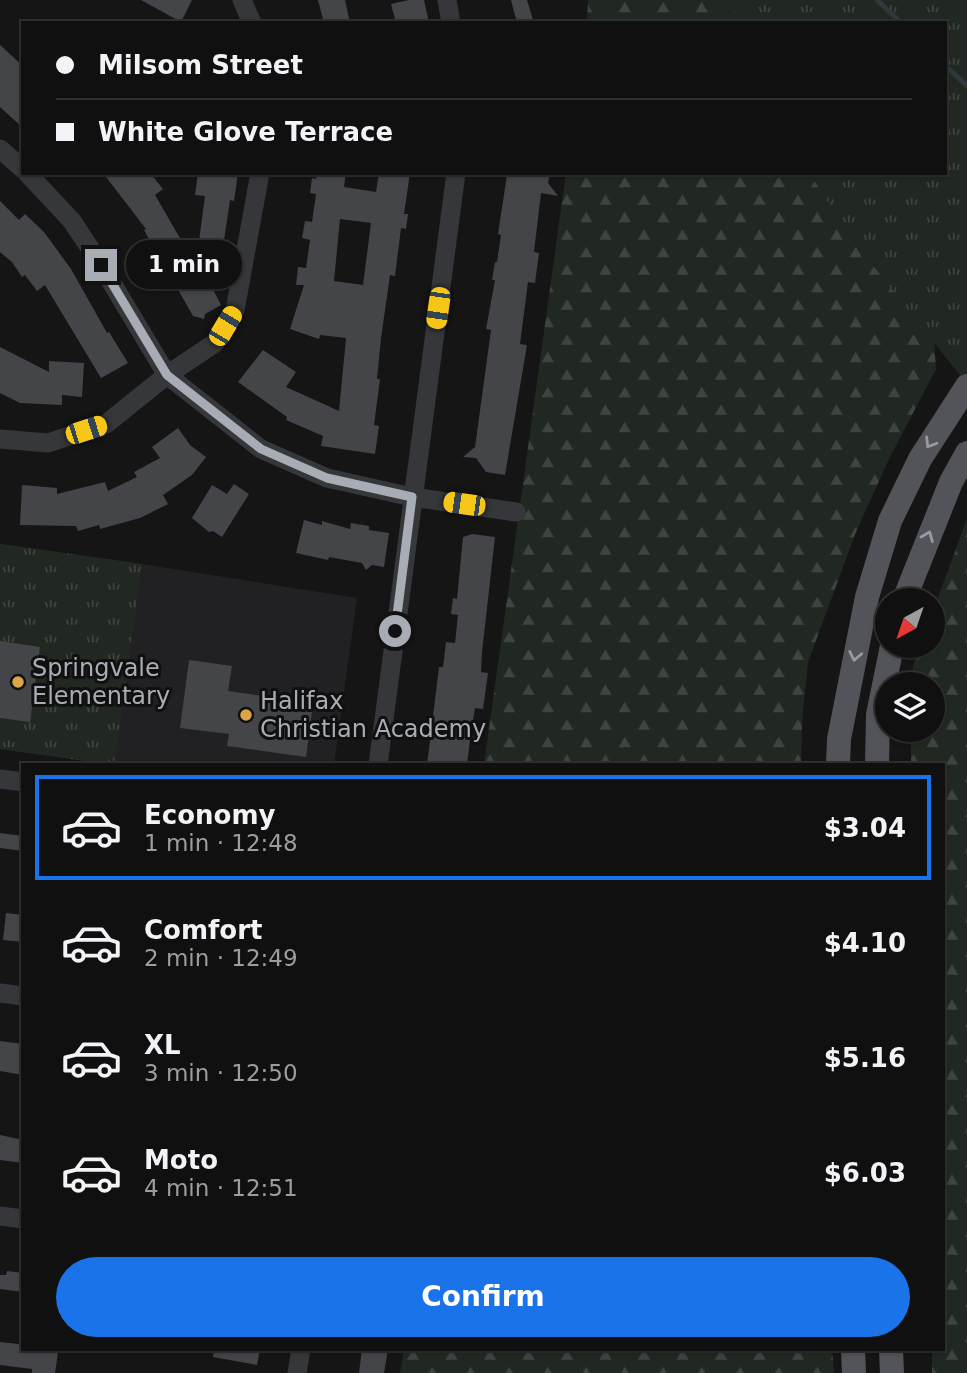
<!DOCTYPE html>
<html lang="en">
<head>
<meta charset="utf-8">
<style>
  :root { --surface:#101010; --page:#191919; --text:#f1f3f6; --muted:#9c9d9f; --line:#303030; --accent:#1a73e8 }
  body { margin:0; font-family:"DejaVu Sans",sans-serif; background:var(--page); color:var(--text); height:100vh; display:flex; flex-direction:column; font-size:26px; white-space:nowrap }
  * { box-sizing:border-box; margin:0 }
  p { font-size:23px; color:var(--muted) }
  .icon { flex:none; width:38px; height:38px; fill:none; stroke:currentColor; stroke-width:2; stroke-linecap:round; stroke-linejoin:round }
  .map { position:relative; flex:1; overflow:hidden }
  .panel { position:absolute; left:21px; top:763px; width:924px; height:588px; display:flex; flex-direction:column; background:var(--surface); border-radius:0px; box-shadow:0 2px 5px #0004,0 0 0 2px var(--line) }
  .panel>* { flex:none }
  .top-card { position:absolute; left:21px; top:21px; width:926px; height:154px; border-radius:0px; box-shadow:0 2px 5px #0004,0 0 0 2px var(--line); display:grid; align-content:center; height:154px; padding:0 35px; background:var(--surface) }
  .needle { width:46px; rotate:220deg }
  .fabs { position:absolute; left:875px; top:588px; display:grid; gap:14px }
  .fabs a { display:grid; place-items:center; width:70px; height:70px; border-radius:50%; background:var(--surface); box-shadow:0 2px 5px #0004,0 0 0 2px var(--line); font-size:35px }
  .end { position:absolute; width:32px; height:32px; margin:-16px; border:9px solid #a8acb5; background:#111; box-shadow:0 0 0 4px #111 }
  .from { border-radius:50% }
  .bubble { position:absolute; height:49px; border-radius:24px; background:var(--surface); box-shadow:0 2px 5px #0004,0 0 0 2px var(--line); font-size:23px; font-weight:800; line-height:49px; text-align:center }
  .car { position:absolute; width:21px; height:42px; margin:-21px -10px; border-radius:9px; box-shadow:0 0 5px 2px #0007; background:linear-gradient(#f5c518 24%,#345 0 40%,#f5c518 0 76%,#345 0 86%,#f5c518 0) }
  .top-card b { display:flex; align-items:center; gap:24px; height:66px; font-size:26px }
  .top-card b+b { border-top:2px solid var(--line) }
  .top-card i { width:18px; height:18px; background:var(--text) }
  ul { padding:12px 0 0; list-style:none }
  li { display:flex; align-items:center; gap:21px; height:105px; margin:0 14px 10px; padding:0 21px; border:4px solid transparent; border-radius:0px }
  li div { flex:1 }
  li b { display:block; font-size:26px }
  li em { font-style:normal; font-weight:800 }
  li.selected { border-color:var(--accent) }
  li>.icon { width:63px; height:63px; stroke-width:1.5 }
  .cta { display:flex; gap:14px; margin-top:auto; padding:14px 35px }
  .cta a { flex:1; height:80px; border-radius:42px; background:var(--accent); color:#fff; font-size:28px; font-weight:800; line-height:80px; text-align:center }
  .map>svg:first-child { display:block }
  .built { fill:#212123 }
  .forest { fill:url(#forest-firs) }
  .park { fill:url(#park-tufts) }
  .lines { fill:none; stroke-linecap:round; stroke-linejoin:round }
  .stream { stroke:#30373d; stroke-width:5 }
  .building { fill:#444549; fill-rule:evenodd }
  .minor { stroke:#36373b; stroke-width:19 }
  .major { stroke:#535459; stroke-width:24 }
  .oneway { stroke:#979aa3 }
  .route { stroke:#a8acb5; stroke-width:9 }
  .poi-dot { fill:#dba548; stroke:#101011; stroke-width:2.5 }
  .labels { text-anchor:middle; dominant-baseline:central; stroke-width:6; stroke-linejoin:round; paint-order:stroke }
  .poi-label { font-size:24px; fill:#a8acb5; stroke:#101011; text-anchor:start }
</style>
</head>
<body>
<div class="map">
<svg width="967" height="1373" viewBox="0 0 967 1373">
  <defs>
    <pattern id="forest-firs" width="22" height="20" patternUnits="userSpaceOnUse" patternTransform="scale(1.75)"><rect width="22" height="20" fill="#212822"/><path d="M5 1l3.5 6h-7zM16 11l3.5 6h-7z" fill="#3e4440"/></pattern>
    <pattern id="park-tufts" width="24" height="20" patternUnits="userSpaceOnUse" patternTransform="scale(1.75)"><rect width="24" height="20" fill="#212822"/><path d="M3 7l-1-3M5 7V3M7 7l1-3M15 17l-1-3M17 17v-4M19 17l1-3" fill="none" stroke="#3e4440"/></pattern>
  </defs>
  <rect width="100%" height="100%" fill="#151516"/>
  <path class="built" d="M0,544l136,19 221,35 -23,167h-220l-114,-16z"/>
  <g class="forest">
    <path d="M588,0h166l10,23h-177z"/>
    <path d="M566,173h270l96,137 4,59 -48,92 -32,71 -48,130 -6,61 -1,42h-317z"/>
    <path d="M967,519v854h-35v-24h11v-584h-32v-35h22v-46h-20v-18l7,-20h13v-35z"/>
    <path d="M404,1349h428l2,24h-434z"/>
  </g>
  <g class="park">
    <path d="M731,0h236v384l-112,-141 -46,-70h136v-150h-206z"/>
    <path d="M0,544l142,20 -28,201 -114,-16z"/>
  </g>
  <g class="lines">
    <g class="stream">
      <path d="M877,0l24,23"/>
      <path d="M945,65l22,21"/>
    </g>
  </g>
  <g class="building">
    <path d="M141,0h51l-11,22z"/>
    <path d="M318,0h27l5,23h-26z"/>
    <path d="M409,0h15l5,23h-33l-5,-19z"/>
    <path d="M511,0h16l7,23h-17z"/>
    <path d="M0,45l23,21v62l-23,-21z"/>
    <path d="M103,173h47l13,16 -8,6 29,50 -24,14 -16,-29 2,-1z"/>
    <path d="M198,173h40l-4,28 -4,-1 -9,60 -24,-4 8,-60 -10,-1z"/>
    <path d="M316,173h30l-2,14 32,5 3,-19h31l-6,41h4l-2,15 -5,-1 -6,48 -5,-1 -9,63 -4,41h3l-6,46 5,1 -4,28 -54,-8 2,-10 -37,-16 1,-3 -49,-35 25,-32 33,22 -10,15 53,24 7,-73 -26,-3 -1,4 -29,-10 14,-44h-8l2,-18 8,1 4,-28 -8,-2 3,-17 7,1 4,-28 -6,-1 2,-15 4,1zM340,219l31,4 -8,62 -29,-4z"/>
    <path d="M510,173h40l-2,10 10,13 -17,-3 -7,59 5,1 -4,30 -7,-1 -8,62 7,1 -22,130 -19,-3 -10,-14 -13,-1 12,-10 16,-117 -5,-1 9,-49h-3l3,-18h2l4,-27 -3,-1 9,-59h3z"/>
    <path d="M0,201l19,19 6,-6 19,18 27,37 36,64 2,-1 19,31 -27,15 -56,-93 -8,6 -12,-16 -3,2 -10,-15 -12,-10z"/>
    <path d="M203,270l18,35 -16,9 -1,5 -11,-3 -17,-30z"/>
    <path d="M0,347l49,25v-11l35,2 -2,34 -20,-2v10l-42,-2 -20,-10z"/>
    <path d="M178,428l12,17 16,12 -14,18 -29,20 5,9 -28,14 -40,11 -1,-4 -21,6 -2,-5 -56,-1 2,-40 35,3v6l48,-12 3,9 29,-14 -3,-5 26,-14 -8,-11z"/>
    <path d="M234,484l15,10 -27,43 -9,-6 -4,1 -17,-14 20,-33 15,9z"/>
    <path d="M304,520l18,5v-4l28,8 1,-6 18,3v4l20,3 -5,34 -12,-2 -6,5 -4,-7 -33,-6 -1,3 -32,-7z"/>
    <path d="M472,534l23,3 -13,115 -1,20 7,1 -5,36 -8,-1 -4,25 3,4 -4,3 -3,25h-40l12,-98h4l3,-25 9,1 3,-28 -7,-1 2,-16 4,1 6,-62z"/>
    <path d="M0,641l40,6 -10,75 -30,-4z"/>
    <path d="M189,660l43,6 -4,25 85,12 -7,54 -79,-11 2,-12 -49,-6z"/>
    <path d="M0,833l23,3v15l-23,-3z"/>
    <path d="M6,913l17,2v27l-20,-2z"/>
    <path d="M0,1041l23,3v31l-23,-4z"/>
    <path d="M0,1135l23,5v23l-23,-3z"/>
    <path d="M7,1271l16,2v19l-23,-3v-14h6z"/>
    <path d="M0,1342l19,2v4l4,1h30v3h5l-3,21h-23v-4l-32,-4z"/>
    <path d="M214,1349h46l-3,16 -44,-8z"/>
    <path d="M362,1349h26l-4,24h-25z"/>
  </g>
  <g class="lines">
    <g class="minor">
      <path d="M242,0l10,23"/>
      <path d="M447,0l4,23"/>
      <path d="M0,149l23,20"/>
      <path d="M27,173l45,48 29,44 66,110 94,74 66,29 85,19 104,15"/>
      <path d="M0,439l48,4 58,-19 61,-49 48,-32 20,-33 25,-137"/>
      <path d="M378,765l78,-592"/>
      <path d="M0,779l23,3"/>
      <path d="M0,993l23,3"/>
      <path d="M0,1216l23,3"/>
      <path d="M297,1373l4,-24"/>
    </g>
    <g class="major">
      <path d="M904,600l47,-118 16,-29"/>
      <path d="M838,765l1,-26 28,-142 23,-76 30,-62 47,-73"/>
      <path d="M877,765l1,-50 14,-69"/>
      <path d="M853,1349l1,24"/>
      <path d="M891,1349l1,24"/>
    </g>
  </g>
  <defs><path id="oneway-chevron" d="M-2-3.5L2.5 0L-2 3.5" fill="none" stroke-width="1.6" stroke-linecap="round" stroke-linejoin="round" transform="scale(1.75)"/></defs>
  <g class="oneway">
    <use href="#oneway-chevron" transform="translate(930 443) rotate(122)"/>
    <use href="#oneway-chevron" transform="translate(928 536) rotate(-68)"/>
    <use href="#oneway-chevron" transform="translate(855 656) rotate(101)"/>
  </g>
  <g class="lines">
    <path class="route" d="M101,265l66,110 94,74 66,29 85,19 -17,134"/>
  </g>
  <g class="poi-dot">
    <circle cx="18" cy="682" r="7"/>
    <circle cx="246" cy="715" r="7"/>
  </g>
  <g class="labels">
    <g class="poi-label">
      <text x="32" y="668">Springvale<tspan x="32" dy="28">Elementary</tspan></text>
      <text x="260" y="701">Halifax<tspan x="260" dy="28">Christian Academy</tspan></text>
    </g>
  </g>
</svg>
<div class="fabs">
<a><svg class="needle" viewBox="-14 -14 28 28"><path d="M0-13l5 13h-10z" fill="#e53935"/><path d="M0 13l5-13h-10z" fill="#9c9d9f"/></svg></a>
<a><svg class="icon" aria-label="layers" viewBox="0 0 24 24"><path d="M12 4l9 5-9 5-9-5zM3 14l9 5 9-5"/></svg></a>
</div>
<i class="end from" style="left:395px;top:631px"></i>
<i class="end" style="left:101px;top:265px"></i>
<div class="bubble" style="left:126px;top:240px;width:116px">1 min</div>
<i class="car" style="left:438px;top:308px;rotate:188deg"></i>
<i class="car" style="left:225px;top:326px;rotate:31deg"></i>
<i class="car" style="left:86px;top:430px;rotate:72deg"></i>
<i class="car" style="left:464px;top:504px;rotate:278deg"></i>
<div class="top-card">
<b><i class="from"></i>Milsom Street</b>
<b><i></i>White Glove Terrace</b>
</div>
<section class="panel">
<ul>
<li class="selected"><svg class="icon" aria-label="car" viewBox="0 0 24 24"><path d="M5 17H2v-5l4-1 3-4h7l3 4 3 1v5h-3M9 17h6M6 11h13"/><circle cx="7" cy="17" r="2"/><circle cx="17" cy="17" r="2"/></svg><div><b>Economy</b><p>1 min · 12:48</p></div><em>$3.04</em></li>
<li><svg class="icon" aria-label="car" viewBox="0 0 24 24"><path d="M5 17H2v-5l4-1 3-4h7l3 4 3 1v5h-3M9 17h6M6 11h13"/><circle cx="7" cy="17" r="2"/><circle cx="17" cy="17" r="2"/></svg><div><b>Comfort</b><p>2 min · 12:49</p></div><em>$4.10</em></li>
<li><svg class="icon" aria-label="car" viewBox="0 0 24 24"><path d="M5 17H2v-5l4-1 3-4h7l3 4 3 1v5h-3M9 17h6M6 11h13"/><circle cx="7" cy="17" r="2"/><circle cx="17" cy="17" r="2"/></svg><div><b>XL</b><p>3 min · 12:50</p></div><em>$5.16</em></li>
<li><svg class="icon" aria-label="car" viewBox="0 0 24 24"><path d="M5 17H2v-5l4-1 3-4h7l3 4 3 1v5h-3M9 17h6M6 11h13"/><circle cx="7" cy="17" r="2"/><circle cx="17" cy="17" r="2"/></svg><div><b>Moto</b><p>4 min · 12:51</p></div><em>$6.03</em></li>
</ul>
<div class="cta"><a>Confirm</a></div>
</section>
</div>
</body>
</html>
